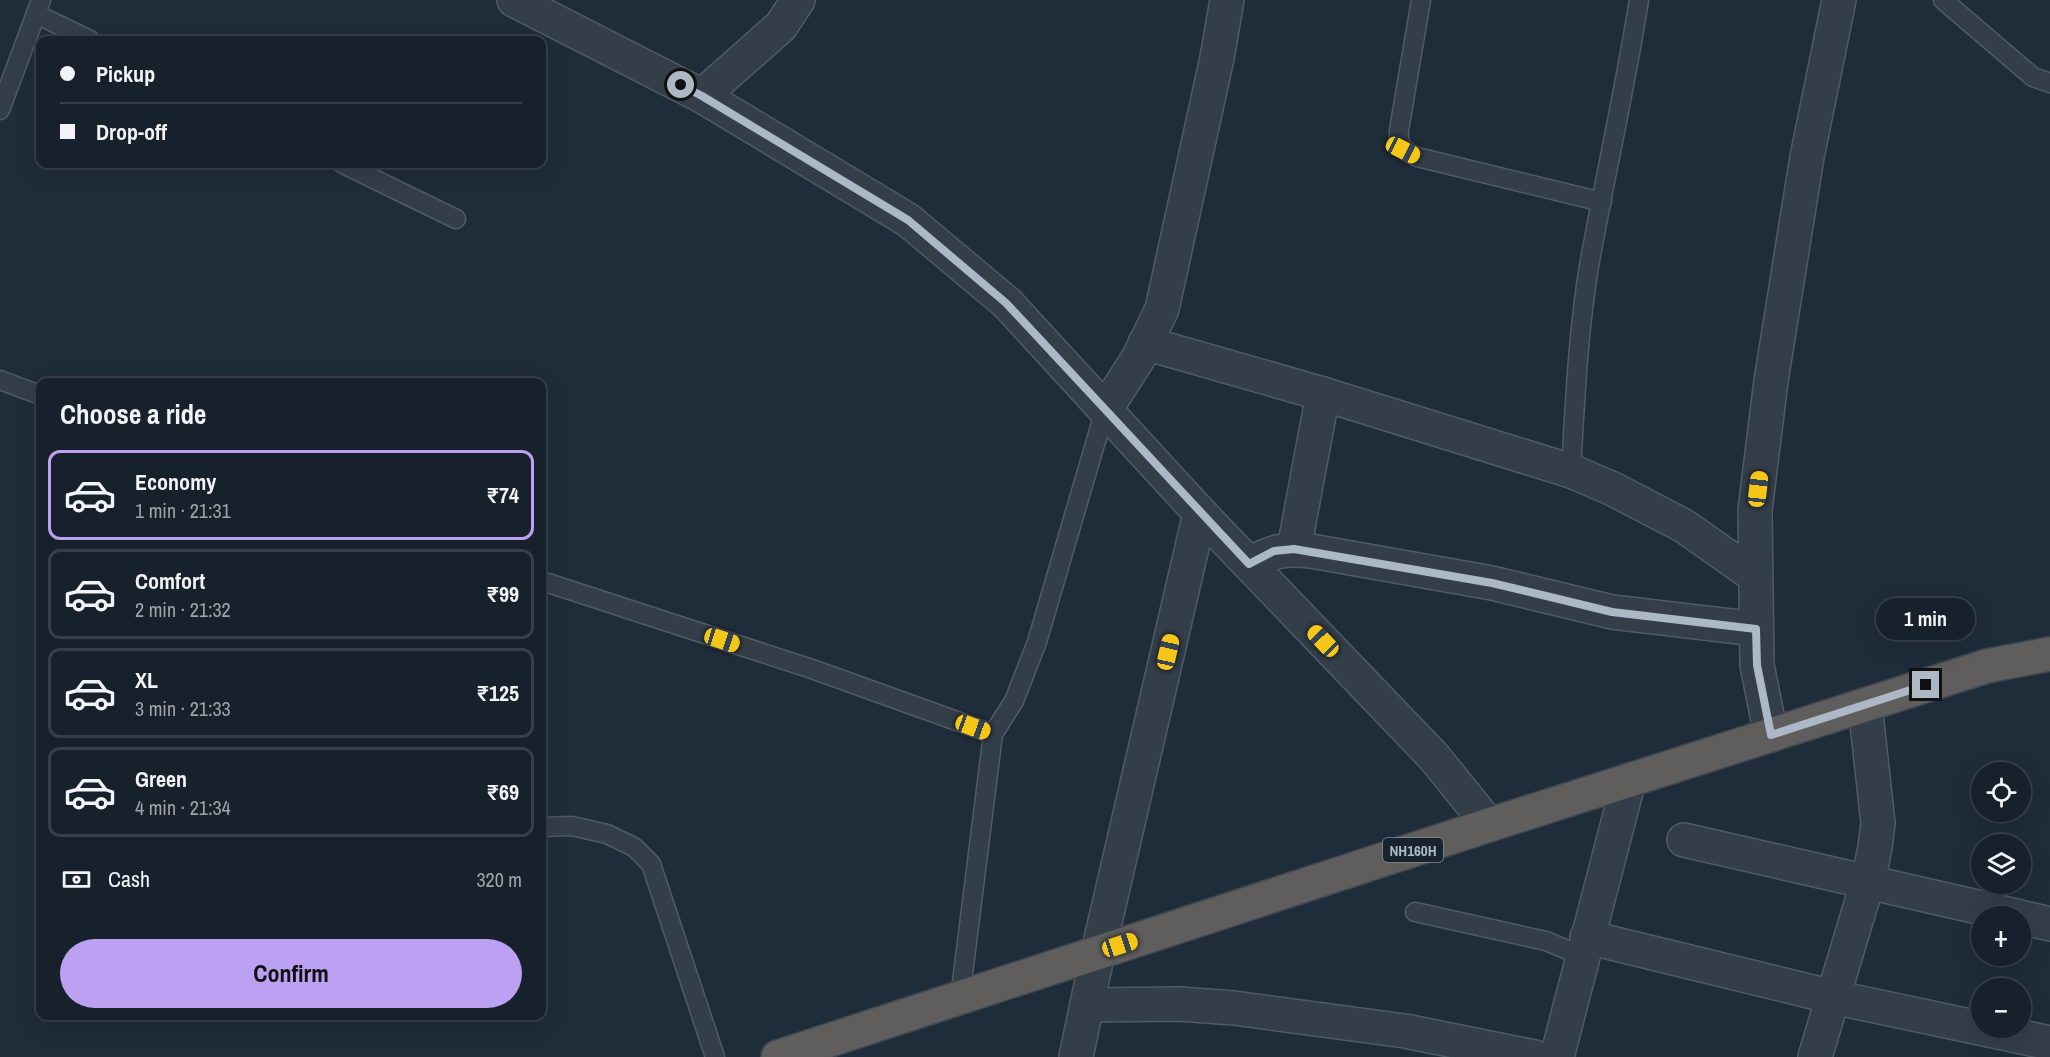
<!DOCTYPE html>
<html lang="en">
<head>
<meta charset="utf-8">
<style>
  :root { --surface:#17212b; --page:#242e37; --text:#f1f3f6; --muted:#9ea3a9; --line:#363e47; --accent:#bca0f2 }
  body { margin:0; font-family:"Archivo Narrow",sans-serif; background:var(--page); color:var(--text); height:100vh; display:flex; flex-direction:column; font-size:22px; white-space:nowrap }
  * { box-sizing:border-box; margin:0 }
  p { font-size:20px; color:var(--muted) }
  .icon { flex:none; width:33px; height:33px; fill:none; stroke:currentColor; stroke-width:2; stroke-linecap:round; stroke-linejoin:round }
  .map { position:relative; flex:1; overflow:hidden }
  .sheet { position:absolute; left:36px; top:378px; width:510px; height:642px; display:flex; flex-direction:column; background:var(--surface); border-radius:12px; box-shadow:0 6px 24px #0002,0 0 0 2px var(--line) }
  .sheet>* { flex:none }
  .hud { position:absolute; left:36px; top:36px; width:510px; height:132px; border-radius:12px; box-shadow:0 6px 24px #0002,0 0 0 2px var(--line); display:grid; align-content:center; height:132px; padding:0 24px; background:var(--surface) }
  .buttons { position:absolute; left:1971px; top:762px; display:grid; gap:12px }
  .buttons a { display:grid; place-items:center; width:60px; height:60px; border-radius:50%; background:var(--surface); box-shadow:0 6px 24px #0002,0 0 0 2px var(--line); font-size:30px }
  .end { position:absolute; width:27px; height:27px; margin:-14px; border:8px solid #adb8c6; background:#111; box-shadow:0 0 0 3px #111 }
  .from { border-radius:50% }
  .bubble { position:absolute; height:42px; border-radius:21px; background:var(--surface); box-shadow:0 6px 24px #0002,0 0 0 2px var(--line); font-size:20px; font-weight:800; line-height:42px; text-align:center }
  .car { position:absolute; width:18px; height:36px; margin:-18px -9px; border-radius:8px; box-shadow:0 0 4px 2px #0007; background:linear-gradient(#f5c518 24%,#345 0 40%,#f5c518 0 76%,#345 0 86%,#f5c518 0) }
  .hud b { display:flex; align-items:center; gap:21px; height:57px; font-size:22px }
  .hud b+b { border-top:2px solid var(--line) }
  .hud i { width:15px; height:15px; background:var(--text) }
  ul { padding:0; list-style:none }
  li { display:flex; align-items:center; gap:18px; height:90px; margin:0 12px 9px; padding:0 12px; border:3px solid var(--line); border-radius:12px }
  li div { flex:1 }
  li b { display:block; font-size:22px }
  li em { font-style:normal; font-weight:800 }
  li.active { border-color:var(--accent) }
  li>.icon { width:54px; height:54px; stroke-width:1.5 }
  h2 { padding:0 24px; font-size:27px; line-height:72px }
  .pay { display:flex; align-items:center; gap:15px; height:66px; padding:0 24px; font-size:22px }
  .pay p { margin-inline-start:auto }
  .action { display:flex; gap:12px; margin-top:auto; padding:12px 24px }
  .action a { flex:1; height:69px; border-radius:36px; background:var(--accent); color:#111; font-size:24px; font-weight:800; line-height:69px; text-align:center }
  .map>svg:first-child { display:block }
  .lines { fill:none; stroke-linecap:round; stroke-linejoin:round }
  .service-casing { stroke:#505b67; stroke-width:21 }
  .minor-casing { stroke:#505b67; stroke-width:36 }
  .trunk-casing { stroke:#3d4853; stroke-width:36 }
  .service { stroke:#333e49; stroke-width:18 }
  .minor { stroke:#333e49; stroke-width:33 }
  .trunk { stroke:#605e5c; stroke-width:33 }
  .route { stroke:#adb8c6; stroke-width:8 }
  .labels { text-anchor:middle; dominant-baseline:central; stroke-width:4.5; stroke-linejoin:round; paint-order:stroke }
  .shield { fill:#18232d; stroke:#808b98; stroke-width:1.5 }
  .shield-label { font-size:15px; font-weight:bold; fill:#adb8c6 }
</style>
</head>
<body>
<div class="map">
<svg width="2050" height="1057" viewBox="0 0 2050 1057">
  <rect width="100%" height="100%" fill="#1f2c39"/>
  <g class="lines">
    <defs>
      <g id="service">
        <path d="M1421,0l-22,130c-1,17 4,20 18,27l185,45"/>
        <path d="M1943,0l90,77 17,6"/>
        <path d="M36,14l54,26"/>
        <path d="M0,110l41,-110"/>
        <path d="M343,164l113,55"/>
        <path d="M0,380l40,15"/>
        <path d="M1571,471c4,-69 7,-138 18,-205 16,-89 36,-177 50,-266"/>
        <path d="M542,581l270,88 181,65 -33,264"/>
        <path d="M993,734l21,-33 23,-59 68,-232"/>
        <path d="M542,827l30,-1 35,8 27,13 17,17 64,193"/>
        <path d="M1415,912l131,29 36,15"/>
      </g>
      <g id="minor">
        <path d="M514,0l188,96 206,124 99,83 193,210 234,244 55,68"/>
        <path d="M702,96l79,-70 17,-26"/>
        <path d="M1145,343l178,51 248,77 42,18 71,37 71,50"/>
        <path d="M1105,410l34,-53 23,-48 55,-251 10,-58"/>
        <path d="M1294,549l29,-155"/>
        <path d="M1249,564c24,-13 35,-16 62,-13l181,32 120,29 144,17"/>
        <path d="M1771,735l-14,-70 -2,-155 16,-129 36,-224 32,-157"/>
        <path d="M1684,840l333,76"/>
        <path d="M2020,917l30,7"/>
        <path d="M1587,937l246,60 217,46"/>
        <path d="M1087,1005l92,-1 55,4 171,23 129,26"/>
        <path d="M1076,1057l22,-105 102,-439"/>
        <path d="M1557,1057l72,-277"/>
        <path d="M1815,1057l53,-176 7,-33 3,-25 -13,-118"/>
      </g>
      <path id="trunk" d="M778,1057l711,-232 498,-159 63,-12"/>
    </defs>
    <use href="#service" class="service-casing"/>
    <use href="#minor" class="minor-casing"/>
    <use href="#trunk" class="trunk-casing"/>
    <use href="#service" class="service"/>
    <use href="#minor" class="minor"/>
    <use href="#trunk" class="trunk"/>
  </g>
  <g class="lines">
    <path class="route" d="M681,85l21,11 206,124 98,83 243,261 25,-13 20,-2 198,34 120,29 144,17 1,36 14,70 155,-50"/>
  </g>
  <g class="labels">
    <rect class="shield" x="1383" y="838" width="60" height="24" rx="4.5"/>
    <g class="shield-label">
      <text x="1413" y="850">NH160H</text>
    </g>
  </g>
</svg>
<div class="buttons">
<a><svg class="icon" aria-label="locate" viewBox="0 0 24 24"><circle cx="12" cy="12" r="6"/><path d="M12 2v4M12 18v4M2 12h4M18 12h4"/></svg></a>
<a><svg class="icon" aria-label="layers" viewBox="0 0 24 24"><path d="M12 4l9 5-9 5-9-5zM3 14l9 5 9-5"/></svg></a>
<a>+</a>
<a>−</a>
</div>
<i class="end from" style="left:681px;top:85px"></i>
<i class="end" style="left:1926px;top:685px"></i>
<div class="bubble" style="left:1876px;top:598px;width:99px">1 min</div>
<i class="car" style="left:1403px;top:150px;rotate:117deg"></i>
<i class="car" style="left:1758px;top:489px;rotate:7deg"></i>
<i class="car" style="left:722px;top:640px;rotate:108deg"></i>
<i class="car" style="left:1323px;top:641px;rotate:316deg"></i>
<i class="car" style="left:1168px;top:652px;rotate:13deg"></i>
<i class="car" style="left:973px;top:727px;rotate:110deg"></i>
<i class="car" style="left:1120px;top:945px;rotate:72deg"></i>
<div class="hud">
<b><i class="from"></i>Pickup</b>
<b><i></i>Drop-off</b>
</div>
<section class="sheet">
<h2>Choose a ride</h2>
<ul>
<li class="active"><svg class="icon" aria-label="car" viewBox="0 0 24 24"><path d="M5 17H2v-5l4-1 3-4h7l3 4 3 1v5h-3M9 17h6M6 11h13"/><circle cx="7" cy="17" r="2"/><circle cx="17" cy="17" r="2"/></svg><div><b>Economy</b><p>1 min · 21:31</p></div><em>₹74</em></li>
<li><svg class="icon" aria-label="car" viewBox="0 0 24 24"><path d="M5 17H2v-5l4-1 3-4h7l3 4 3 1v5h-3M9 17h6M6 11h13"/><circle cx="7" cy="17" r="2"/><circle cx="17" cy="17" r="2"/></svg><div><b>Comfort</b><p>2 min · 21:32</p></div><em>₹99</em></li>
<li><svg class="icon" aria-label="car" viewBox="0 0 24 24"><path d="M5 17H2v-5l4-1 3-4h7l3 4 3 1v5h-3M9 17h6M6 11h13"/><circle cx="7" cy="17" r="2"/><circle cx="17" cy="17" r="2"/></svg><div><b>XL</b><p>3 min · 21:33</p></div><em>₹125</em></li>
<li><svg class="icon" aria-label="car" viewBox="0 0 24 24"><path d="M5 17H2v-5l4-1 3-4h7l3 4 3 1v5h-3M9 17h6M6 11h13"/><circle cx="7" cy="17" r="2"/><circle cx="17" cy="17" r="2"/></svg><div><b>Green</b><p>4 min · 21:34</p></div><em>₹69</em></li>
</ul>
<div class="pay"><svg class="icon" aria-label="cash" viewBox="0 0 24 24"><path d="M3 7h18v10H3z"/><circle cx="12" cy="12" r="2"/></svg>Cash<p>320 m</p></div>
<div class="action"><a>Confirm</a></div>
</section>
</div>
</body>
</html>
